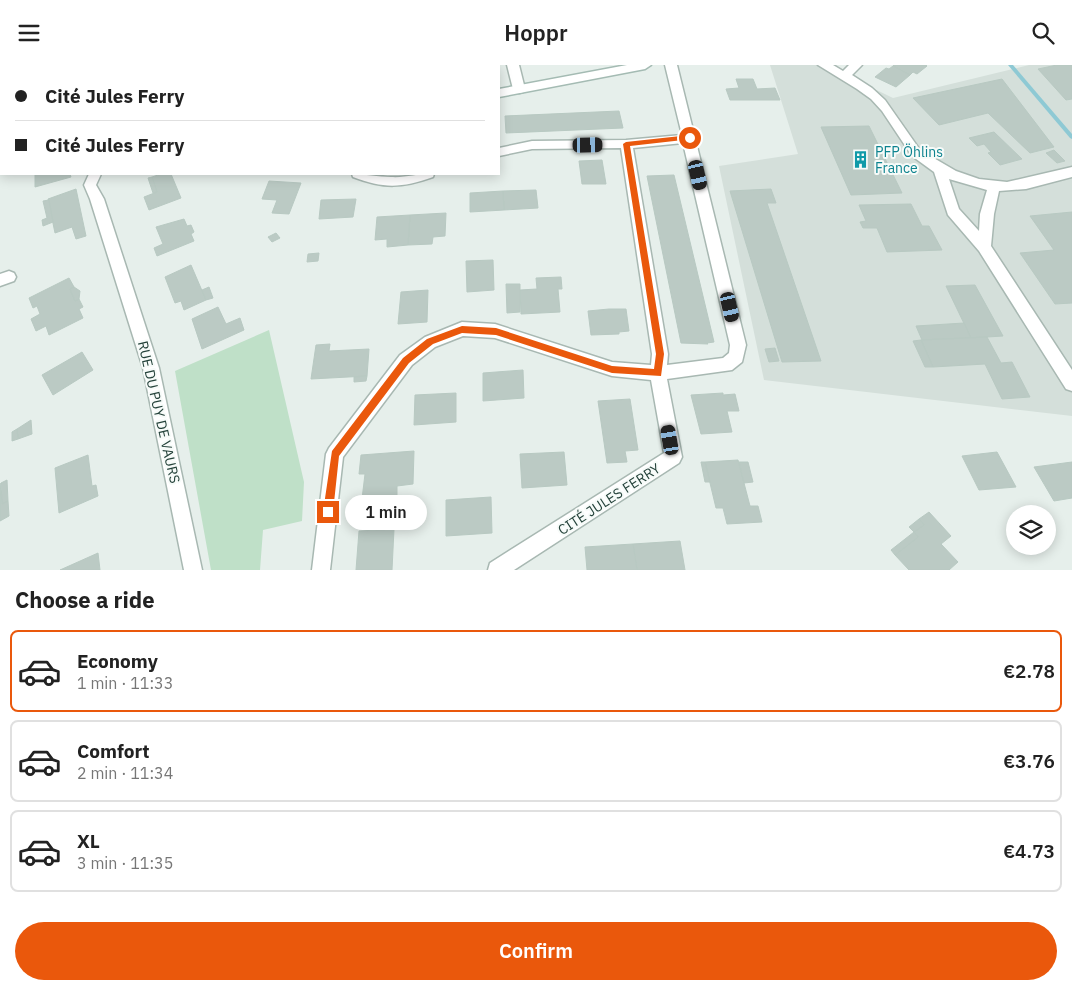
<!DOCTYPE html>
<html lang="en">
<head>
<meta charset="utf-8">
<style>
  :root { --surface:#fff; --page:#f2f2f2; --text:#222; --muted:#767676; --line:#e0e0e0; --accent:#ea580c }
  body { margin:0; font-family:"IBM Plex Sans",sans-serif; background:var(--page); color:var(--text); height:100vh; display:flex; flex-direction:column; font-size:19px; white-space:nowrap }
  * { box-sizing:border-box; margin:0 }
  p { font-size:16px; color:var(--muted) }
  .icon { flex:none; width:28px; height:28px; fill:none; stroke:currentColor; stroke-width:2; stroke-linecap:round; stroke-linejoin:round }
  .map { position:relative; height:505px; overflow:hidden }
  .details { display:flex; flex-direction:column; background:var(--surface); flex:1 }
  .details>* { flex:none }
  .guide { position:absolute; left:0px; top:0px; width:500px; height:110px; box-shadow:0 2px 12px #0003; display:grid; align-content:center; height:110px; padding:0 15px; background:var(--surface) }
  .tools { position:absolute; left:1006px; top:440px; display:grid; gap:10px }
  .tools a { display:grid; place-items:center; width:50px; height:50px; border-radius:50%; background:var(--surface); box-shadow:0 2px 12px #0003; font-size:25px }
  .end { position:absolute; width:22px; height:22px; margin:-11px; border:6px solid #ea580c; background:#fff; box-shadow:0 0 0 2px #fff }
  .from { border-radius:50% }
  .bubble { position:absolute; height:35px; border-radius:18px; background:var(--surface); box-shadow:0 2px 12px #0003; font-size:16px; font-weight:600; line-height:35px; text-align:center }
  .car { position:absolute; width:15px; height:30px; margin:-15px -8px; border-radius:6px; box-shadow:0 0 4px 1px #0007; background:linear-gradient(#222 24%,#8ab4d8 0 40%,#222 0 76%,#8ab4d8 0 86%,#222 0) }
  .guide b { display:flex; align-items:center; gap:18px; height:48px; font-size:19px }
  .guide b+b { border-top:1px solid var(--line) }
  .guide i { width:12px; height:12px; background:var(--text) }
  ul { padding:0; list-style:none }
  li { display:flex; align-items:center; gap:15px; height:82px; margin:0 10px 8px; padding:0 5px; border:2px solid var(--line); border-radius:8px }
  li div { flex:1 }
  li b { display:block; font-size:19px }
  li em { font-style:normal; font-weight:600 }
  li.active { border-color:var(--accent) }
  li>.icon { width:45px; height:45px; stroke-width:1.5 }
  h2 { padding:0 15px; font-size:22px; line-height:60px }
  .action { display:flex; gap:10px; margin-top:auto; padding:10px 15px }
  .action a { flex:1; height:58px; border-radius:30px; background:var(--accent); color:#fff; font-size:20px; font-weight:600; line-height:58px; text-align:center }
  header { display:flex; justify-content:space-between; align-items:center; height:65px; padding:0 15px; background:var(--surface); font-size:22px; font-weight:600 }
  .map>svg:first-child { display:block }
  .built { fill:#d4dfda }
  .green { fill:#bfe0c8 }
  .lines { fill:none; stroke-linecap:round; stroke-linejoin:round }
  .stream { fill:#8ec9d4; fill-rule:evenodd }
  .building { fill:#bbcac4; stroke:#b8c9c2 }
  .street-casing { stroke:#a8b8b2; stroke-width:3 }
  .secondary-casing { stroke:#a4bbb3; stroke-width:3 }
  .street { fill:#fff; fill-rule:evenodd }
  .secondary { fill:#fff; fill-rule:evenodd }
  .route { fill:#ea580c }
  .labels { text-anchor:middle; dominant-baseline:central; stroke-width:4; stroke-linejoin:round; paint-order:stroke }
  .culture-label { font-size:14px; fill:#0d838f; stroke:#f7fbf9; text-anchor:start }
  .street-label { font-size:14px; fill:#24423a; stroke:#f7fbf9 }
</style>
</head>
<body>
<header><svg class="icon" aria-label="menu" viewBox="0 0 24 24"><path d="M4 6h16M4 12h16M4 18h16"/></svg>Hoppr<svg class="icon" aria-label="search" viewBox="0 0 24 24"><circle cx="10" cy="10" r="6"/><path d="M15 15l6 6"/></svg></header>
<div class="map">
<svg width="1072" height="505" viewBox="0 0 1072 505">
  <rect width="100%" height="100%" fill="#e6efeb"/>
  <path class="built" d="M770,0h55l68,33 136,-33h43v351l-308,-36 -45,-214 79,-12z"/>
  <path class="green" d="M269,265l35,152 -2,39 -39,9 -3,40h-49l-36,-199z"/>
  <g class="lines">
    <path class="stream" d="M1008,0h5l59,69v5l-2,-1z"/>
  </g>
  <g class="building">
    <path d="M894,0h32l1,1 -10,8 -4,-2 -3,3 -17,-9z"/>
    <path d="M1057,0h15v34l-6,1 -28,-31z"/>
    <path d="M893,1l17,9 -14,12 -21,-10 11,-9 3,1z"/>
    <path d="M736,14h17l4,10 18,-1 5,12h-50l-4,-11 13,-1z"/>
    <path d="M1002,14l52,68 -24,6 -42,-40 -49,12 -26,-27z"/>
    <path d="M619,46l4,17 -117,5 -1,-17z"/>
    <path d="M869,61l33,67 -51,2 -30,-68z"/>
    <path d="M994,67l28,27 -22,6 -12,-12 3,-1 -7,-8 -7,2 -8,-8z"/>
    <path d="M1054,85l11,11 -8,2 -11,-10z"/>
    <path d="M602,95l4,24h-24l-3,-23z"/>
    <path d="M35,109h35l1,3 -36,10z"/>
    <path d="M161,109h10l10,24 -32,12 -5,-13 13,-5 -5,-15z"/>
    <path d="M674,110l40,167 -7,1 1,1 -27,-1 -34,-167z"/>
    <path d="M152,112l5,15 -4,1 -5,-15z"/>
    <path d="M269,116l32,2 -12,31 -17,-1 5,-13 -15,-1z"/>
    <path d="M76,124l10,47 -10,3 -4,-12 -17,6 -7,-34z"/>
    <path d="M771,124l5,14h-9l54,158 -39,1 -52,-171z"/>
    <path d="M536,125l2,18 -34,2 -1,-19z"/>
    <path d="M503,126l1,19 -34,2v-19z"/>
    <path d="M356,134l-3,18 -34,2 2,-19z"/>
    <path d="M49,135l4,22 -10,4 -1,-6 5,-2 -4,-17z"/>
    <path d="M911,139l11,22h7l13,24 -55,2 -10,-24h-14l-3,-6 6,-1 -7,-16z"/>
    <path d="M1072,147v91l-17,1 -35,-51 34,-3 -24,-34z"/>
    <path d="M446,148l-1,23 -12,1 -1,7 -24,1 2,-30z"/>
    <path d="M410,150l-2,30 -21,2v-8l-12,1 2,-23z"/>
    <path d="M184,154l3,7 4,-1 3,7 -3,2 3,7 -37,15 -3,-8 9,-4 -7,-17z"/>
    <path d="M276,168l4,5 -8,4 -4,-5z"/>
    <path d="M319,188l-1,8 -11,1 1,-8z"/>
    <path d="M493,195l1,30 -27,2 -1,-31z"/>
    <path d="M191,200l15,35 -22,10 -3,-9 -6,2 -10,-26z"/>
    <path d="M561,212l1,12h-4l2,23 -39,2 -1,-24 17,-1 -1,-11z"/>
    <path d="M69,213l5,9 -4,2 5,12 4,-2 4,8 -4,2 4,9 -34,17 -3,-9 -10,5 -5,-12 9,-5 -3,-8 -4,2 -4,-10z"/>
    <path d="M506,219h14v28l-13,1z"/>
    <path d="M975,220l28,51 -32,2 -25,-52z"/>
    <path d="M74,222l6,4 -1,8 -4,2 -5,-12z"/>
    <path d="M209,222l4,11 -7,2 -4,-10z"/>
    <path d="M428,225l-1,32 -29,2 3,-32z"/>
    <path d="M218,242l8,17 14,-6 4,12 -42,19 -10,-30z"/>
    <path d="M609,244h17l3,22 -10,1v2l-28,1 -3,-24z"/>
    <path d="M964,258l7,15 -49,2 -6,-14z"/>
    <path d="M987,272l14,26 11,-1 18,35 -28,2 -17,-35 -52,3 -12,-27z"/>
    <path d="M921,275l12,27h-8l-12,-26z"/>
    <path d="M330,279l-1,7 40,-2 -2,27 -56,3 5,-34z"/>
    <path d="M775,283l4,13 -10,1 -4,-13z"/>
    <path d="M82,287l11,18 -40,25 -11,-20z"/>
    <path d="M523,305l1,28 -41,3v-28z"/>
    <path d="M367,311l-1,5 -12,1v-5z"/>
    <path d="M456,328v29l-42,3 1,-30z"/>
    <path d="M723,328v2l12,-1 4,17h-12l5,21 -31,2 -10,-39z"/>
    <path d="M630,334l8,51 -13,1 2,11 -20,1 -9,-62z"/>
    <path d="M31,355l1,14 -14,5 -1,-10z"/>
    <path d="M17,364l1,10 -6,2v-9z"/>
    <path d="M414,386l-1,33 -16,2v10l-35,3 3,-25h-6l2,-19z"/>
    <path d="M564,387l3,33 -45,3 -2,-34z"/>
    <path d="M997,387l19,35 -37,3 -17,-34z"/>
    <path d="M88,390l4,31 4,-1 2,11 -39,17 -4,-45z"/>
    <path d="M738,395l12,46h8l4,16 -35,2 -4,-16h-7l-11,-46z"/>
    <path d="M701,397h4l5,20h-5z"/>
    <path d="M739,397h9l5,20 -9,1z"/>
    <path d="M1072,397v36l-18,3 -20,-34z"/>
    <path d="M7,415l1,21 -6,3 -1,-21z"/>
    <path d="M0,418l2,21 6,-3 1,15 -9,5z"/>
    <path d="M491,432l1,36 -46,3v-36z"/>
    <path d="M929,447l22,24 -10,8 17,18 -9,8h-40l-14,-15 23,-18 -4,-5 10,-7 -5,-6z"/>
    <path d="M919,454l5,6 -10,7 -5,-5z"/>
    <path d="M394,464l-2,41h-36l3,-39z"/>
    <path d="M914,467l4,5 -23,18 -4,-5z"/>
    <path d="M680,476l5,29h-48l-4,-26z"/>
    <path d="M633,479l4,26h-50l-2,-23z"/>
    <path d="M98,488l2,17h-40z"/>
  </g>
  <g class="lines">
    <defs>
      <g id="street">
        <path d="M84,0h12v1h-11z"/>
        <path d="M507,0h12l6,24 -2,3 -4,1 -6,-4z"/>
        <path d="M665,0h12l69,280 -4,17 -10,8 -65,9 15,78 -3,6 -165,107h-26l2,-7 174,-110 -13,-73 -39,-4 -117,-38 -32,-2 -28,11 -23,18 -69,92 -13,113h-18l14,-116 3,-6 71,-93 25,-18 37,-15 33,2 117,38 39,3 1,-11 -31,-206 -89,1 -33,7v-8l33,-7 94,-1 56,-5zM683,78l47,202 -1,8 -6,5 -56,7 1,-11 -35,-206z"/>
        <path d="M818,0h15l10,6 6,-6h13l-10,10 20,13 13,12 35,50 36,21 23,8 28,3 65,-15v10l-46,12 -27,2 -5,23 -3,32 81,124v21l-6,-2 -87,-138 -31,-36 -14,-43 -22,-16 -30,-45 -11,-12 -14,-10zM949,114l38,11 -7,24 -1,17 -20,-22z"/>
        <path d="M89,109h12l-5,11 8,14 55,169 43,202h-18l-41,-202 -53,-169 -6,-14z"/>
        <path d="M352,109c13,0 26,3 39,3 15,1 29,-4 43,-3l-1,3c-31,11 -49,12 -80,0z"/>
        <path d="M9,206l5,2 2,4 -2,4 -14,5v-12z"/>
      </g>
      <path id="secondary" d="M627,0h24l-6,4 -146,28v-8z"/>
    </defs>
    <use href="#street" class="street-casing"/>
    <use href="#secondary" class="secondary-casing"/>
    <use href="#street" class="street"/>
    <use href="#secondary" class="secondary"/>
  </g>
  <path class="route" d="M690,70l3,3 -1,1 -62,7 34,208 -3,22 -49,-3 -116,-38 -34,-2 -29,11 -24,19 -70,93 -6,56 -1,4h-7l-2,-4 9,-61 71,-93 24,-19 35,-13 34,2 116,38 42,3 2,-15 -33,-210 3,-2z"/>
  <defs>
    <symbol id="building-bare" viewBox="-9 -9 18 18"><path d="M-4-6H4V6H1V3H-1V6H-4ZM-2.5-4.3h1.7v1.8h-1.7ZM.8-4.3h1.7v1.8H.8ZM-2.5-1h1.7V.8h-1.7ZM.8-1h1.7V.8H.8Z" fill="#0f9aa8" stroke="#f7fbf9" stroke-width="2.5" paint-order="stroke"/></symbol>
  </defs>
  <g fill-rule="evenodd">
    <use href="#building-bare" x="848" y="82" width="25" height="25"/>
  </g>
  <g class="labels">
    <g class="culture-label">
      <text x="875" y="87">PFP Öhlins<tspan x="875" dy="16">France</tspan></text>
    </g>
    <g class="street-label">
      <text transform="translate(159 347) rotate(77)">RUE DU PUY DE VAURS</text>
      <text transform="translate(609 434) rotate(-33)">CITÉ JULES FERRY</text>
    </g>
  </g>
</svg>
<div class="tools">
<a><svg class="icon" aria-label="layers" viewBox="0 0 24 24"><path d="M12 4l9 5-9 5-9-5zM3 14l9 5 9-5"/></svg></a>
</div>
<i class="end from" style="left:690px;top:73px"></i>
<i class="end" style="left:328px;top:447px"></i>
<div class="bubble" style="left:345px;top:430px;width:82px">1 min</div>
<i class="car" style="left:588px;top:80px;rotate:89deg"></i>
<i class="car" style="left:698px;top:110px;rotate:167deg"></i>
<i class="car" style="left:730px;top:242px;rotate:167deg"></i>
<i class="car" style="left:670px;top:375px;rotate:350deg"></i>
<div class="guide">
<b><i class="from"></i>Cité Jules Ferry</b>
<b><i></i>Cité Jules Ferry</b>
</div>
</div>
<section class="details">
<h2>Choose a ride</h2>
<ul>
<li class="active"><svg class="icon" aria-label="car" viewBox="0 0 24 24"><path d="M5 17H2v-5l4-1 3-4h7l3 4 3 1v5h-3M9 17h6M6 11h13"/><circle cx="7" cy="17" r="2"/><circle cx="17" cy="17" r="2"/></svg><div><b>Economy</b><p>1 min · 11:33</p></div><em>€2.78</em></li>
<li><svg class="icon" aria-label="car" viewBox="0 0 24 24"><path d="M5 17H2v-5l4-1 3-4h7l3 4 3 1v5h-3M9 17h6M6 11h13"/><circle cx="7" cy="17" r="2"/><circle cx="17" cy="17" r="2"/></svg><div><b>Comfort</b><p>2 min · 11:34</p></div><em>€3.76</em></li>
<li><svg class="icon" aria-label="car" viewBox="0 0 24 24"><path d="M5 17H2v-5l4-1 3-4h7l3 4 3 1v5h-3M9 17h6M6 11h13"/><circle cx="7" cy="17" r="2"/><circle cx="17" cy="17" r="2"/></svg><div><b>XL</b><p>3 min · 11:35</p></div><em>€4.73</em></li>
</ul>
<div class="action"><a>Confirm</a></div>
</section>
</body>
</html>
